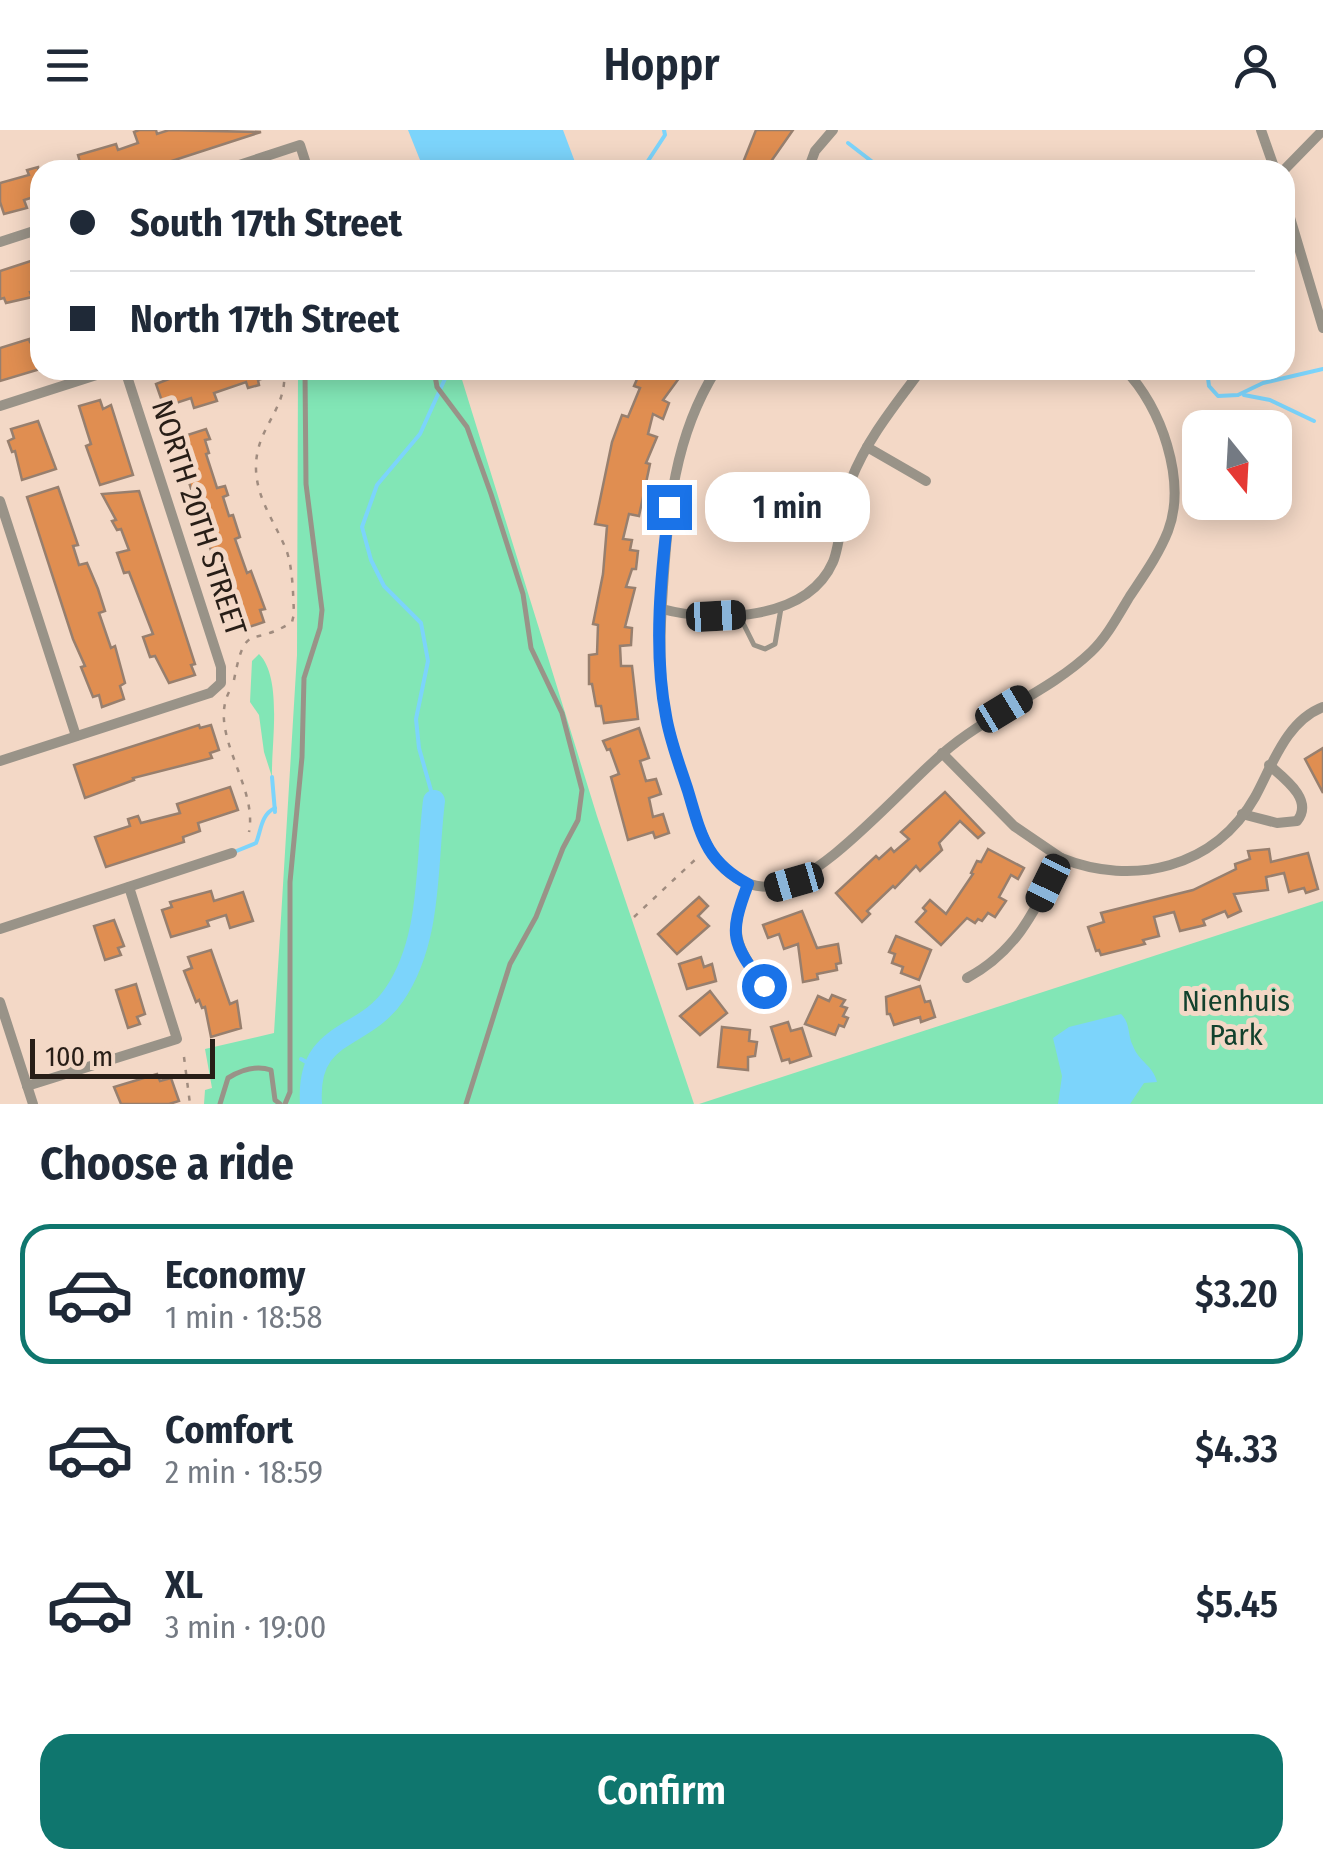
<!DOCTYPE html>
<html lang="en">
<head>
<meta charset="utf-8">
<style>
  :root { --surface:#fff; --page:#f2f2f3; --text:#1f2937; --muted:#747a83; --line:#e0e1e3; --accent:#0f766e }
  body { margin:0; font-family:"Fira Sans Condensed",sans-serif; background:var(--page); color:var(--text); height:100vh; display:flex; flex-direction:column; font-size:38px; white-space:nowrap }
  * { box-sizing:border-box; margin:0 }
  p { font-size:32px; color:var(--muted) }
  .icon { flex:none; width:55px; height:55px; fill:none; stroke:currentColor; stroke-width:2; stroke-linecap:round; stroke-linejoin:round }
  .map { position:relative; height:974px; overflow:hidden }
  .drawer { display:flex; flex-direction:column; background:var(--surface); flex:1 }
  .drawer>* { flex:none }
  .guide { position:absolute; left:30px; top:30px; width:1265px; height:220px; border-radius:30px; box-shadow:0 5px 25px #0003; display:grid; align-content:center; height:220px; padding:0 40px; background:var(--surface) }
  .needle { width:65px; rotate:162deg }
  .tools { position:absolute; left:1182px; top:280px; display:grid; gap:20px }
  .tools a { display:grid; place-items:center; width:110px; height:110px; border-radius:20px; background:var(--surface); box-shadow:0 5px 25px #0003; font-size:50px }
  .scale { position:absolute; left:30px; bottom:25px; width:185px; box-sizing:border-box; padding-left:10px; border:5px solid #281e17; border-top:0; font-size:28px; line-height:35px; white-space:nowrap; color:#281e17; -webkit-text-stroke:8px #f3d8c6; paint-order:stroke }
  .end { position:absolute; width:45px; height:45px; margin:-22px; border:12px solid #1a73e8; background:#fff; box-shadow:0 0 0 5px #fff }
  .from { border-radius:50% }
  .bubble { position:absolute; height:70px; border-radius:30px; background:var(--surface); box-shadow:0 5px 25px #0003; font-size:32px; font-weight:600; line-height:70px; text-align:center }
  .car { position:absolute; width:30px; height:60px; margin:-30px -15px; border-radius:12px; box-shadow:0 0 8px 2px #0007; background:linear-gradient(#222 24%,#8ab4d8 0 40%,#222 0 76%,#8ab4d8 0 86%,#222 0) }
  .guide b { display:flex; align-items:center; gap:35px; height:95px; font-size:38px }
  .guide b+b { border-top:2px solid var(--line) }
  .guide i { width:25px; height:25px; background:var(--text) }
  ul { padding:0; list-style:none }
  li { display:flex; align-items:center; gap:30px; height:140px; margin:0 20px 15px; padding:0 20px; border:5px solid transparent; border-radius:30px }
  li div { flex:1 }
  li b { display:block; font-size:38px }
  li em { font-style:normal; font-weight:600 }
  li.selected { border-color:var(--accent) }
  li>.icon { width:90px; height:90px; stroke-width:1.5 }
  h2 { padding:0 40px; font-size:45px; line-height:120px }
  .action { display:flex; gap:20px; margin-top:auto; padding:20px 40px }
  .action a { flex:1; height:115px; border-radius:30px; background:var(--accent); color:#fff; font-size:40px; font-weight:600; line-height:115px; text-align:center }
  header { display:flex; justify-content:space-between; align-items:center; height:130px; padding:0 40px; background:var(--surface); font-size:45px; font-weight:600 }
  .map>svg:first-child { display:block }
  .green { fill:#82e6b6 }
  .water { fill:#7cd4fb }
  .lines { fill:none; stroke-linecap:round; stroke-linejoin:round }
  .stream { stroke:#7cd4fb; stroke-width:4 }
  .river { stroke:#7cd4fb; stroke-width:22 }
  .building { fill:#e08e51; stroke:#977f6e; stroke-width:2.5 }
  .path { stroke:#a08c7f; stroke-width:2.5; stroke-dasharray:5 8; stroke-linecap:butt }
  .service { stroke:#999388; stroke-width:5 }
  .minor { stroke:#999388; stroke-width:10 }
  .route { stroke:#1a73e8; stroke-width:12 }
  .labels { text-anchor:middle; dominant-baseline:central; stroke-width:10; stroke-linejoin:round; paint-order:stroke }
  .street-label { font-size:30px; fill:#281e17; stroke:#f3d8c6 }
  .park-label { font-size:30px; fill:#12412d; stroke:#f3d8c6 }
</style>
</head>
<body>
<header><svg class="icon" aria-label="menu" viewBox="0 0 24 24"><path d="M4 6h16M4 12h16M4 18h16"/></svg>Hoppr<svg class="icon" aria-label="person" viewBox="0 0 24 24"><circle cx="12" cy="8" r="4"/><path d="M4 21q1-7 8-7t8 7"/></svg></header>
<div class="map">
<svg width="1323" height="974" viewBox="0 0 1323 974">
  <rect width="100%" height="100%" fill="#f3d8c6"/>
  <g class="green">
    <path d="M298,240h161l138,446 97,288h-490l1,-14 7,-2 -7,-39 69,-16 23,-378z"/>
    <path d="M259,524c24,24 12,91 13,123l-8,-25 -5,-37 -9,-13 2,-41z"/>
    <path d="M1323,771v203h-624z"/>
  </g>
  <g class="water">
    <path d="M408,0h155l15,40h-154z"/>
    <path d="M1121,884c10,10 6,20 12,32 6,16 20,19 24,36l-13,1 -14,21h-72l4,-28 -9,-38 16,-11z"/>
  </g>
  <g class="lines">
    <g class="stream">
      <path d="M848,13l35,27"/>
      <path d="M642,40l23,-35 -1,-5"/>
      <path d="M1207,240l2,16 9,10 20,-1 25,-12 60,-14"/>
      <path d="M1244,265l26,5 44,21"/>
      <path d="M272,647l3,35"/>
      <path d="M434,671l-15,-53 -3,-29 12,-58 -7,-38 -37,-37 -13,-26 -9,-33 15,-42 43,-51 29,-64"/>
      <path d="M234,722l22,-9c5,-12 5,-29 19,-35"/>
      <path d="M301,929l14,8"/>
    </g>
    <path class="river" d="M311,974c-5,-75 52,-63 83,-109 38,-55 32,-130 40,-194"/>
  </g>
  <g class="building">
    <path d="M139,0h17l1,4 12,-4 92,2 -117,38h-82l18,-8 -2,-7 38,-11 2,6 20,-7 -4,-11z"/>
    <path d="M756,0h37l-28,40h-25z"/>
    <path d="M38,37l2,28 -16,5 3,8 -23,6 -4,-12v-19l29,-8 -2,-5z"/>
    <path d="M40,128v31l-10,3 2,5 -26,6 -2,-5 -4,1v-28z"/>
    <path d="M29,209l1,3 10,-3v30l-40,12v-33z"/>
    <path d="M192,240h90v2l-24,8 1,5 -11,3 -2,-6 -32,11 3,8 -23,7 -3,-10 -27,9 -8,-23z"/>
    <path d="M641,240h44l-22,30 6,3 -6,16 -10,-5 -5,20 9,3 -11,26 4,1 -11,52 -10,-2 -6,25 9,1 -2,10 8,1 -2,18h-4l-6,18 9,1 -10,39 7,1 -1,17 -11,1 1,20h11l6,53 -34,4 -3,-17h-5l-4,-22h-3v-29l8,-1 1,-29 -5,-1 10,-50 4,-48 -12,-2 17,-82 10,-27 6,2 12,-29 -6,-2z"/>
    <path d="M100,270l3,9 8,-4 22,70 -33,10 -14,-39 5,-2 -12,-38z"/>
    <path d="M38,291l18,48 -34,11 -7,-29 -3,1 -4,-11 6,-3 -3,-9z"/>
    <path d="M206,299l4,10 -5,1 4,13 -3,1 11,34 8,-2 3,9 -5,2 6,19 4,-1 7,22 -5,2 12,34 4,-2 14,38 -5,1 4,12 -27,9 -62,-192z"/>
    <path d="M58,357l20,58 -5,1 6,19 8,-2 11,26 7,22 -6,2 12,35 4,-2 10,37 -5,3 4,13 -22,8 -3,-12 -6,2 -12,-30 4,-1 -12,-27 -46,-142z"/>
    <path d="M139,361l56,173 -4,1 4,10 -26,8 -14,-27 -5,1 -7,-20 10,-3 -24,-62 -5,1 -7,-20 12,-3 -8,-21 -4,1 -5,-9 4,-1 -14,-26z"/>
    <path d="M199,595l1,3 11,-3 8,25 -9,3 2,5 -79,20 1,2 -49,18 -11,-33z"/>
    <path d="M639,598l10,30 -9,3 6,20 10,-2 5,15 -12,4 4,19 10,-3 6,19 -14,5 -2,-6 -25,8 -17,-63 8,-3 -9,-25 -3,1 -4,-9z"/>
    <path d="M1323,618v45l-18,-34z"/>
    <path d="M230,657l8,23 -40,13 2,8 -17,6 1,5 -78,25 -11,-30 35,-11 -2,-7 10,-3 3,7 39,-10 -3,-9z"/>
    <path d="M945,662l39,41 -6,5 -18,-17 -21,22 3,7 -22,21 -4,-5 -21,22 -2,-2 -26,25 3,3 -8,8 -26,-29 40,-37 3,3 12,-11 3,4 15,-13 -8,-7z"/>
    <path d="M988,719l36,19 -6,11 -7,-4 -12,22 7,4 -11,16 -7,-4 -6,8 -4,-2 -3,4 -8,-5 -26,27 -25,-23 10,-11 -3,-3 7,-8 16,14 27,-40 -2,-1 6,-12 4,1z"/>
    <path d="M1269,719l2,13 37,-9 10,36 -12,4 -2,-5 -15,4 -5,-19 -18,4 2,13 -34,4 7,17 -13,6 -3,-6 -22,9 2,5 -25,6 -6,-19 -20,5 5,19 -16,4 2,4 -44,11 -2,-5 -3,1 -8,-24 16,-5 -3,-9 92,-23 43,-21 -1,-5 15,-5 -2,-8z"/>
    <path d="M211,761l3,10 29,-9 10,29 -23,7 -4,-13 -19,6 2,5 -38,11 -9,-27 10,-3 -2,-5z"/>
    <path d="M699,767l9,9 -10,10 11,10 -32,28 -19,-20z"/>
    <path d="M802,781l15,37 21,-4 3,19 -5,1 1,6 -20,4 1,5 -15,3 -5,-38 -14,5 -5,-15 -11,4 -5,-13z"/>
    <path d="M114,790l10,26 -6,2 3,7 -16,5 -11,-34z"/>
    <path d="M896,806l35,14 -12,30 -18,-7 2,-6 -11,-4 3,-9 -6,-2z"/>
    <path d="M211,820l19,54 7,-3 4,27 -30,9 -6,-30 -3,1 -3,-8 -3,2 -12,-31 8,-3 -4,-11z"/>
    <path d="M701,827l3,10 8,-3 4,17 -29,8 -8,-25z"/>
    <path d="M136,854l9,30 -8,3 3,7 -12,4 -12,-38z"/>
    <path d="M920,856l5,16 5,-1 5,16 -14,5 -1,-5 -26,8 -4,-11h-3l-1,-17z"/>
    <path d="M710,861l17,22 -27,22 -20,-19z"/>
    <path d="M832,865l13,5 -4,6 6,2 -4,8 5,2 -4,9 -5,-2 -4,10 -30,-11 13,-28 11,5z"/>
    <path d="M788,892l3,9 11,-3 9,28 -21,7 -1,-4 -7,2 -11,-34z"/>
    <path d="M722,897l28,3 -1,11 8,1 -2,14 -7,1v13l-30,-3z"/>
    <path d="M157,944l3,7 11,-3 8,23 -10,3h-48l-7,-17z"/>
  </g>
  <g class="lines">
    <g class="path">
      <path d="M234,550c12,-61 16,-31 58,-58l2,-8c-1,-20 -1,-43 -7,-62 -11,-29 -32,-54 -31,-87 1,-39 32,-56 28,-95"/>
      <path d="M229,562c-21,42 29,94 20,140"/>
      <path d="M634,787l64,-60"/>
      <path d="M184,927l6,47"/>
    </g>
    <g class="service">
      <path d="M434,240l3,17 30,40 24,67 32,100 8,54 31,65 20,77 -4,30 -15,28 -27,69 -26,47 -44,140"/>
      <path d="M739,485l15,30 11,4 10,-5 6,-36"/>
      <path d="M220,974l8,-26c13,-8 28,-13 43,-8l4,30 5,4"/>
      <path d="M285,974l5,-12v-210l12,-125 2,-79 16,-50 2,-18 -16,-126 -1,-114"/>
    </g>
    <g class="minor">
      <path d="M1261,0l14,40"/>
      <path d="M224,40l76,-25 8,25"/>
      <path d="M808,40l7,-19 18,-21"/>
      <path d="M1284,40l39,-40"/>
      <path d="M1285,71l38,127"/>
      <path d="M0,112l40,-13"/>
      <path d="M716,240c-42,67 -48,140 -53,217 -3,43 -5,86 3,128 5,27 15,54 23,80 13,43 28,93 83,92 46,-1 133,-102 170,-133 45,-40 106,-61 149,-102 16,-15 28,-38 39,-56 14,-21 29,-42 38,-65 19,-50 -7,-125 -43,-161"/>
      <path d="M0,276l112,-36"/>
      <path d="M867,317l59,34"/>
      <path d="M0,371l76,235"/>
      <path d="M662,479c53,14 145,12 171,-47 9,-23 8,-56 18,-82 16,-41 44,-75 70,-110"/>
      <path d="M942,623l72,73 47,32"/>
      <path d="M0,631l210,-68 11,-10v-16l-96,-297"/>
      <path d="M1242,684l35,9 20,-2c17,-21 -12,-42 -28,-56"/>
      <path d="M748,754c-19,50 -14,60 17,102"/>
      <path d="M0,799l232,-76"/>
      <path d="M967,848c51,-27 69,-70 94,-120 72,29 154,10 194,-61 17,-31 31,-76 68,-90"/>
      <path d="M0,872l33,102"/>
      <path d="M27,956l150,-47 -48,-152"/>
    </g>
  </g>
  <g class="lines">
    <path class="route" d="M669,377c-8,67 -16,142 -3,209 4,25 14,50 22,75 13,43 17,70 60,93 -20,53 -16,58 16,102"/>
  </g>
  <g class="labels">
    <g class="street-label">
      <text transform="translate(199 388) rotate(72)">NORTH 20TH STREET</text>
    </g>
    <g class="park-label">
      <text x="1236" y="871">Nienhuis<tspan x="1236" dy="34">Park</tspan></text>
    </g>
  </g>
</svg>
<div class="tools">
<a><svg class="needle" viewBox="-14 -14 28 28"><path d="M0-13l5 13h-10z" fill="#e53935"/><path d="M0 13l5-13h-10z" fill="#747a83"/></svg></a>
</div>
<div class="scale">100 m</div>
<i class="end from" style="left:764px;top:856px"></i>
<i class="end" style="left:669px;top:377px"></i>
<div class="bubble" style="left:705px;top:342px;width:165px">1 min</div>
<i class="car" style="left:716px;top:486px;rotate:87deg"></i>
<i class="car" style="left:1004px;top:579px;rotate:59deg"></i>
<i class="car" style="left:794px;top:752px;rotate:254deg"></i>
<i class="car" style="left:1048px;top:753px;rotate:206deg"></i>
<div class="guide">
<b><i class="from"></i>South 17th Street</b>
<b><i></i>North 17th Street</b>
</div>
</div>
<section class="drawer">
<h2>Choose a ride</h2>
<ul>
<li class="selected"><svg class="icon" aria-label="car" viewBox="0 0 24 24"><path d="M5 17H2v-5l4-1 3-4h7l3 4 3 1v5h-3M9 17h6M6 11h13"/><circle cx="7" cy="17" r="2"/><circle cx="17" cy="17" r="2"/></svg><div><b>Economy</b><p>1 min · 18:58</p></div><em>$3.20</em></li>
<li><svg class="icon" aria-label="car" viewBox="0 0 24 24"><path d="M5 17H2v-5l4-1 3-4h7l3 4 3 1v5h-3M9 17h6M6 11h13"/><circle cx="7" cy="17" r="2"/><circle cx="17" cy="17" r="2"/></svg><div><b>Comfort</b><p>2 min · 18:59</p></div><em>$4.33</em></li>
<li><svg class="icon" aria-label="car" viewBox="0 0 24 24"><path d="M5 17H2v-5l4-1 3-4h7l3 4 3 1v5h-3M9 17h6M6 11h13"/><circle cx="7" cy="17" r="2"/><circle cx="17" cy="17" r="2"/></svg><div><b>XL</b><p>3 min · 19:00</p></div><em>$5.45</em></li>
</ul>
<div class="action"><a>Confirm</a></div>
</section>
</body>
</html>
